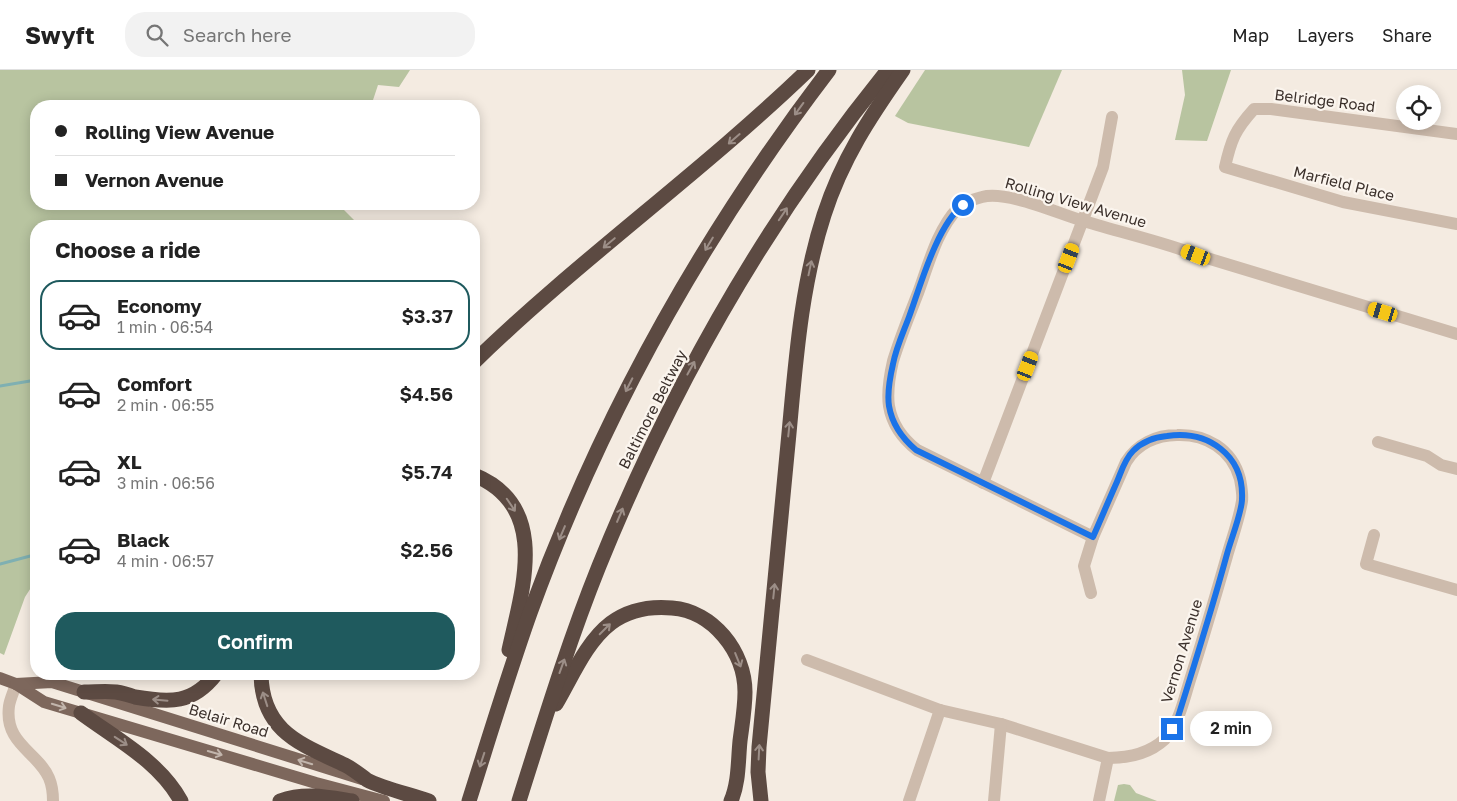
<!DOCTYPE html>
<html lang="en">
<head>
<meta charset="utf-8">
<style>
  :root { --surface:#fff; --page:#f2f2f2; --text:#222; --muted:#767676; --line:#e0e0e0; --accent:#1f5a5e }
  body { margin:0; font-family:"Golos Text",sans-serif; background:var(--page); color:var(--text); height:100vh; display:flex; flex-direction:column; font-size:19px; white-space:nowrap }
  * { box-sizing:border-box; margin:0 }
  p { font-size:16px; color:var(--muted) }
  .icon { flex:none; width:28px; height:28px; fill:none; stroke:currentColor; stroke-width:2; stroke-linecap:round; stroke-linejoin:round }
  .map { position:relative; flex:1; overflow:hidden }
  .panel { position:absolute; left:30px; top:150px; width:450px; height:460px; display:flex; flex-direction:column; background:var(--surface); border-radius:20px; box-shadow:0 2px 12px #0003 }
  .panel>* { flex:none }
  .top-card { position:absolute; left:30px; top:30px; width:450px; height:110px; border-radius:20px; box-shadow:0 2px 12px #0003; display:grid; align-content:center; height:110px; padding:0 25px; background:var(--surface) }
  .fabs { position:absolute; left:1396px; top:15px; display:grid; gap:10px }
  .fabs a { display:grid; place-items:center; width:45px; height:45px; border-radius:50%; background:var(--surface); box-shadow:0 2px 12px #0003; font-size:25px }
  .end { position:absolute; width:22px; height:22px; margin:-11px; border:6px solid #1a73e8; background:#fff; box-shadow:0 0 0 2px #fff }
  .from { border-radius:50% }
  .bubble { position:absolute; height:35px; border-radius:18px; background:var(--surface); box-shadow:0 2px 12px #0003; font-size:16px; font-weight:600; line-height:35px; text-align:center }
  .car { position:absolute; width:15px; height:30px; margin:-15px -8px; border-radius:6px; box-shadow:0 0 4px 1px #0007; background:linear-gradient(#f5c518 24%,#345 0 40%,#f5c518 0 76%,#345 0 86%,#f5c518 0) }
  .top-card b { display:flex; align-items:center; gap:18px; height:48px; font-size:19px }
  .top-card b+b { border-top:1px solid var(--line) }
  .top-card i { width:12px; height:12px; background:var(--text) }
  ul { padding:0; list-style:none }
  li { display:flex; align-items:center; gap:15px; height:70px; margin:0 10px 8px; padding:0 15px; border:2px solid transparent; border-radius:20px }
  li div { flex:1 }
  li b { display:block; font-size:19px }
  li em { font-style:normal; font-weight:600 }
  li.current { border-color:var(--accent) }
  li>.icon { width:45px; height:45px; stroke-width:1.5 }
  h2 { padding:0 25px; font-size:22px; line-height:60px }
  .primary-button { display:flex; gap:10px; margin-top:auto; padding:10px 25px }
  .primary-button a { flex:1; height:58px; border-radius:20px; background:var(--accent); color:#fff; font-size:20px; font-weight:600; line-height:58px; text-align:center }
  header { display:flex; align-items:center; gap:30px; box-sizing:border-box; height:70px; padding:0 25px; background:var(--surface); border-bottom:1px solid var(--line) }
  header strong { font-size:24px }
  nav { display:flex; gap:28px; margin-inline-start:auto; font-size:18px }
  .search { width:350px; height:45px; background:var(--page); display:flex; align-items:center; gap:12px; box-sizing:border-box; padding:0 18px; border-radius:20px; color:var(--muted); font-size:19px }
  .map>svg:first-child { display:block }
  .green { fill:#b8c4a0 }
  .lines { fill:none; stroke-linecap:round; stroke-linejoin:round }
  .stream { stroke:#7fb0b2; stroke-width:3 }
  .minor { stroke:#cdbbac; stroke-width:12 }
  .major { stroke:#7d675c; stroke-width:12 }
  .highway { stroke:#5c4a42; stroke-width:15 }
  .oneway { stroke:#9c8e87 }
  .oneway2 { stroke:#c2b5ac }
  .route { stroke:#1a73e8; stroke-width:6 }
  .labels { text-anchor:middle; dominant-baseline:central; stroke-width:4.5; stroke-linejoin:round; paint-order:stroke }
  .street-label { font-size:15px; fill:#3b302b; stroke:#fbf5ee }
</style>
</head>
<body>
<header>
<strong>Swyft</strong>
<div class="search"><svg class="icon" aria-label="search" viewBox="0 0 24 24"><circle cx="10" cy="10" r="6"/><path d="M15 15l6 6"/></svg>Search here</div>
<nav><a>Map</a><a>Layers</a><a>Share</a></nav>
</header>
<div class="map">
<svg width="1457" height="731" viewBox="0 0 1457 731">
  <rect width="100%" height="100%" fill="#f4ebe1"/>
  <g class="green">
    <path d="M0,0h410l-11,17 -21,-2 -7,21h-335v98h302l22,22h-324v354l-11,17 -21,58 -4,-2z"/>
    <path d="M925,0h137l-33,77 -121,-24 -13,-7z"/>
    <path d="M1182,0h49l-24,71 -32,-1 10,-45z"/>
    <path d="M1124,714l6,1 6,8 21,8h-43l4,-16z"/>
  </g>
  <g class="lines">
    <g class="stream">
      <path d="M0,316l36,-6"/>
      <path d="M0,494l34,-9 2,-3"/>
    </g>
    <g class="minor">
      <path d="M1457,64l-186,-25h-17c-19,21 -23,31 -29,58l118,35 114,22"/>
      <path d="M1378,372l49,14 14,9 16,4"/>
      <path d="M983,413l120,-316 9,-50"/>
      <path d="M1374,465l-8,29 91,26"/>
      <path d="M1093,467l-176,-87c-14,-11 -25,-26 -28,-44 -2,-13 1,-32 4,-45 7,-23 16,-45 25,-68 10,-27 19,-63 40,-85 6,-5 16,-9 24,-11 25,-7 77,17 102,24 38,12 76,20 113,34l260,79"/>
      <path d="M807,590l133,50 61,14 107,34c20,0 42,-5 57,-19 14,-15 19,-40 25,-59 13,-41 25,-82 37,-124 5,-18 12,-36 15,-55 1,-7 -1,-16 -2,-22 -8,-30 -34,-45 -63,-44 -21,0 -40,9 -51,27l-33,75 -9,29 7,27"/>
      <path d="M16,614c-2,7 -6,15 -7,22 -5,38 29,46 40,72 3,7 4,15 4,23"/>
      <path d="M909,731l31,-91"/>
      <path d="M994,731l7,-77"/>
      <path d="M1099,731l9,-43"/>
    </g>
    <g class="major">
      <path d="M0,608l16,6 28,18 272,81 68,18"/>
      <path d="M16,614l36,-2 310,97"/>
    </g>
    <g class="highway">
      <path d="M474,292c106,-103 227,-189 334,-292"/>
      <path d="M474,405c77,31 48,115 35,175"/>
      <path d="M261,604c1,58 40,70 84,91 8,4 15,10 22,15 15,8 45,15 62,21"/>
      <path d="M84,622c11,0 22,-1 32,0 6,1 13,3 19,5 35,6 58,7 81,-23"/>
      <path d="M556,634c16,-27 30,-62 55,-81 19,-14 39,-17 61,-15 41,3 73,44 73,84 0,16 -3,33 -5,49 -2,20 -1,41 -9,60"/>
      <path d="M81,643c35,26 78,48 100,88"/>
      <path d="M280,731c25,-9 47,-4 72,0"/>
      <path d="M469,731c20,-63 39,-126 61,-188 71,-196 173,-378 299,-543"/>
      <path d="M519,731c25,-79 49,-158 80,-235 72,-178 168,-347 289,-496"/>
      <path d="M761,731l-3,-29 1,-25c9,-98 18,-196 28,-293 8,-80 12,-162 37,-239 18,-56 46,-98 79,-145"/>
    </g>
  </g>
  <defs><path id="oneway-shaft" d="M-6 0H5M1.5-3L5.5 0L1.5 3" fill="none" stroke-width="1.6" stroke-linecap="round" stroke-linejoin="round" transform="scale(1.25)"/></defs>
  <g class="oneway">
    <use href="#oneway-shaft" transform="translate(799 39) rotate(126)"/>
    <use href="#oneway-shaft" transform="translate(734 69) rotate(139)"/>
    <use href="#oneway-shaft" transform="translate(783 144) rotate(-56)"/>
    <use href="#oneway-shaft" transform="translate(609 173) rotate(140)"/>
    <use href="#oneway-shaft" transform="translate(709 174) rotate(121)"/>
    <use href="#oneway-shaft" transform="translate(810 198) rotate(-78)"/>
    <use href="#oneway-shaft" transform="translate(691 298) rotate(-61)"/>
    <use href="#oneway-shaft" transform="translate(629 315) rotate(117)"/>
    <use href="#oneway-shaft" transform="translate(789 359) rotate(-84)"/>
    <use href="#oneway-shaft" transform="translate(511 435) rotate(56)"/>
    <use href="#oneway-shaft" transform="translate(620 445) rotate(-67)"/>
    <use href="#oneway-shaft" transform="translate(562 463) rotate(113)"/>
    <use href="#oneway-shaft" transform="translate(774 521) rotate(-84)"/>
    <use href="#oneway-shaft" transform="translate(605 559) rotate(-45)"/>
    <use href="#oneway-shaft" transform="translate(738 590) rotate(68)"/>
    <use href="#oneway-shaft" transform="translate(562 596) rotate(-70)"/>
    <use href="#oneway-shaft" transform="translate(265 629) rotate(-108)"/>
    <use href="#oneway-shaft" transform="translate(160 630) rotate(-175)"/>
    <use href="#oneway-shaft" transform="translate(121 671) rotate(33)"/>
    <use href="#oneway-shaft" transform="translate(759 682) rotate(-87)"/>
    <use href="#oneway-shaft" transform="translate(482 690) rotate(108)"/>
  </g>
  <g class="oneway2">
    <use href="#oneway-shaft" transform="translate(59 636) rotate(17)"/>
    <use href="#oneway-shaft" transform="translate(215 683) rotate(16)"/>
    <use href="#oneway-shaft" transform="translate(305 692) rotate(-163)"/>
  </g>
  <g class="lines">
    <path class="route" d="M963,135c-26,20 -43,82 -54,112 -6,16 -13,31 -16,47 -3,13 -6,29 -4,42 3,18 14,33 27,44l177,87c8,-18 15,-35 23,-53 5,-11 8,-24 17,-33 9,-9 22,-14 34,-15 41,-6 77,19 75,63 0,13 -11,40 -15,55 -15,55 -32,109 -49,163l-6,12"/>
  </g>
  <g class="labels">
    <g class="street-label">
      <text transform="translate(1325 30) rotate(7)">Belridge Road</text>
      <text transform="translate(1344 113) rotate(14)">Marfield Place</text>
      <text transform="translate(1076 132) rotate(16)">Rolling View Avenue</text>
      <text transform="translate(652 339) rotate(-63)">Baltimore Beltway</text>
      <text transform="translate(1181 581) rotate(-73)">Vernon Avenue</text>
      <text transform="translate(229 650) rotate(17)">Belair Road</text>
    </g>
  </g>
</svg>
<div class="fabs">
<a><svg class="icon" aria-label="locate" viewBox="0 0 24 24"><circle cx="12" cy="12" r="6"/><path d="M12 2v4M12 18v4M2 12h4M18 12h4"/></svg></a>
</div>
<i class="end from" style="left:963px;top:135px"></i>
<i class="end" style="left:1172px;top:659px"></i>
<div class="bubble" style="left:1190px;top:641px;width:82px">2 min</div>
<i class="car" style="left:1196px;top:185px;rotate:291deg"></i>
<i class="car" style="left:1069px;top:188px;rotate:21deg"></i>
<i class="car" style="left:1383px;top:242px;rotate:287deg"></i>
<i class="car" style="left:1028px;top:296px;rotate:21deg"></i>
<div class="top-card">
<b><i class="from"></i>Rolling View Avenue</b>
<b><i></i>Vernon Avenue</b>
</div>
<section class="panel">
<h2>Choose a ride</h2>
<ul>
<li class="current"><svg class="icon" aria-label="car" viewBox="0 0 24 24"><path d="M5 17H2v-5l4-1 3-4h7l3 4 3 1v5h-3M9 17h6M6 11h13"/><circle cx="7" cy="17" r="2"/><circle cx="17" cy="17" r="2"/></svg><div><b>Economy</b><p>1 min · 06:54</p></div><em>$3.37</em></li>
<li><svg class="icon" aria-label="car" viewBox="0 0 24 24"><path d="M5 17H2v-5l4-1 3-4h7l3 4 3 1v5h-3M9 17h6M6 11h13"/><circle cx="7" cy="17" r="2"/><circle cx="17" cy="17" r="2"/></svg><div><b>Comfort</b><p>2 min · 06:55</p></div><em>$4.56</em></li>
<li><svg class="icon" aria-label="car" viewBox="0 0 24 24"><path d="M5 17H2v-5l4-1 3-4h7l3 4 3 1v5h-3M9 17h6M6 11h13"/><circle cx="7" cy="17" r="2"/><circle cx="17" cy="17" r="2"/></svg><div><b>XL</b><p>3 min · 06:56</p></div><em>$5.74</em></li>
<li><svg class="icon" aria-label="car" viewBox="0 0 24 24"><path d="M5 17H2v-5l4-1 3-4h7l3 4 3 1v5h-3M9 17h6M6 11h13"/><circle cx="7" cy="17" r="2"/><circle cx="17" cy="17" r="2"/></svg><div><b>Black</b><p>4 min · 06:57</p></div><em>$2.56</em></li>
</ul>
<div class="primary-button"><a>Confirm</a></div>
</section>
</div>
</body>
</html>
